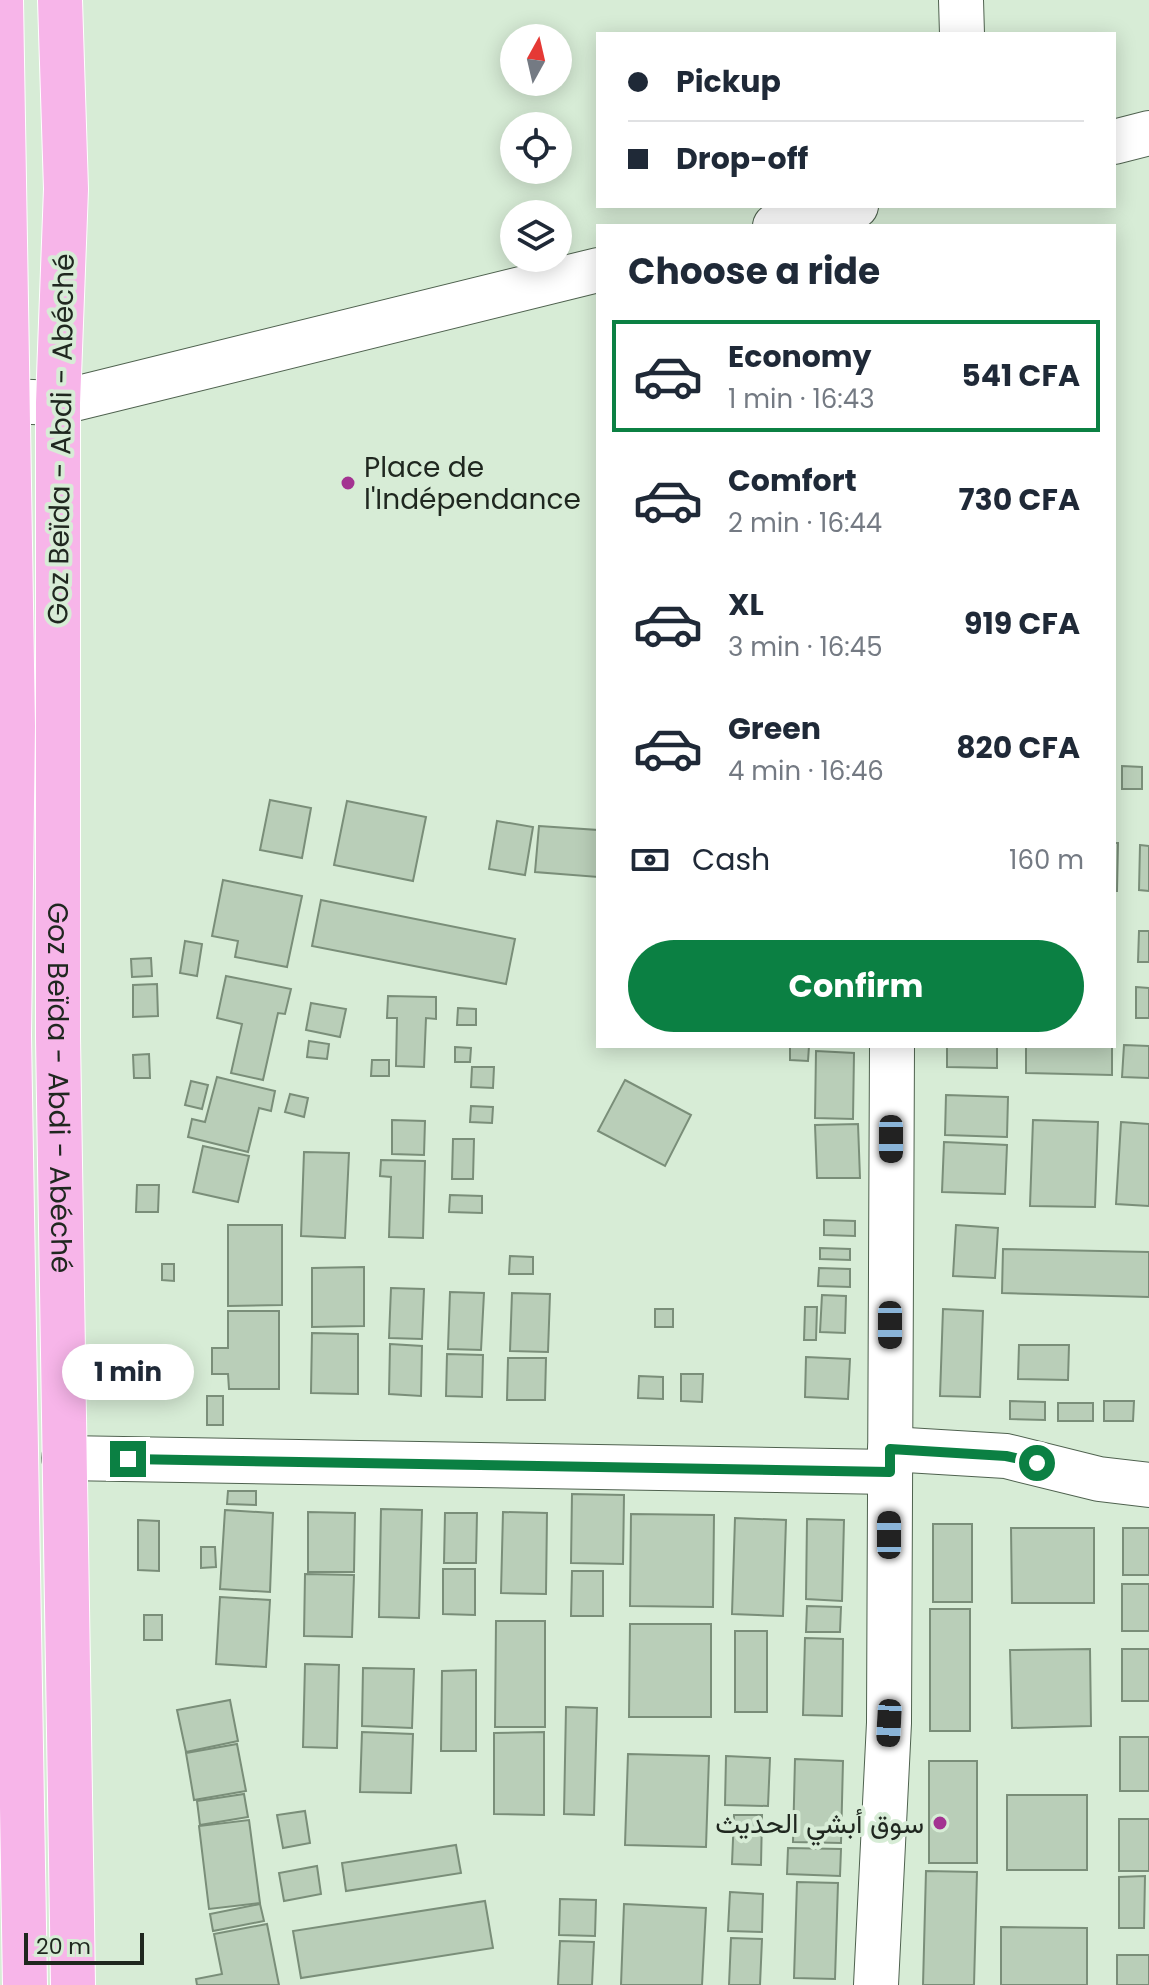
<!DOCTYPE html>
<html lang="en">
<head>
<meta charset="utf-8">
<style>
  :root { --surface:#fff; --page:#f6f6f7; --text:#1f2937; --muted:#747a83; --line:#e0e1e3; --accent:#0b8043 }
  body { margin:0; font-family:Poppins,Vazirmatn,sans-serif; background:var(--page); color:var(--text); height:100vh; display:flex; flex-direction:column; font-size:30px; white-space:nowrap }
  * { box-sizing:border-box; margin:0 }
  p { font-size:26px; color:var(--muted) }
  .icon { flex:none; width:44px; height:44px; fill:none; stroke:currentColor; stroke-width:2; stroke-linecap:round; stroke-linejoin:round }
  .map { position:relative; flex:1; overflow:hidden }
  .panel { position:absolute; left:596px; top:224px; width:520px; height:824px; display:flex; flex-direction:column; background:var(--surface); border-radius:0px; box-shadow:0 4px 20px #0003 }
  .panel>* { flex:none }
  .guide { position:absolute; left:596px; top:32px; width:520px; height:176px; border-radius:0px; box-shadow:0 4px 20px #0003; display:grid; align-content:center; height:176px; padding:0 32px; background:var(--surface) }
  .needle { width:52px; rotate:8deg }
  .buttons { position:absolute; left:500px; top:24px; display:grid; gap:16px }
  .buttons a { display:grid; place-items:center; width:72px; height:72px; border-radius:50%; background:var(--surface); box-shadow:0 4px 20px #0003; font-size:40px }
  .scale { position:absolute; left:24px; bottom:20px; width:120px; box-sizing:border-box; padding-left:8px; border:4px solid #1f271f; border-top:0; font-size:22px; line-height:28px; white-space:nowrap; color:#1f271f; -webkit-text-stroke:6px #d7ecd6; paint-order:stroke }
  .end { position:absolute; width:36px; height:36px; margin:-18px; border:10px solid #0b8043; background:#fff; box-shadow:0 0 0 4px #fff }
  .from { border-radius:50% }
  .bubble { position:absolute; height:56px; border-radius:28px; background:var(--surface); box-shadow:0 4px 20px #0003; font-size:26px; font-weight:700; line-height:56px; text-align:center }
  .car { position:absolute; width:24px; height:48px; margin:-24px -12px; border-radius:10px; box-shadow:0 0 6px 2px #0007; background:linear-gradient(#222 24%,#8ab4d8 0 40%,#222 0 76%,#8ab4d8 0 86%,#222 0) }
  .guide b { display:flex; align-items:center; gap:28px; height:76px; font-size:30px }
  .guide b+b { border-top:2px solid var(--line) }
  .guide i { width:20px; height:20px; background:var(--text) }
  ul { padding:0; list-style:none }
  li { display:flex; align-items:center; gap:24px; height:112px; margin:0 16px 12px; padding:0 16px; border:4px solid transparent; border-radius:0px }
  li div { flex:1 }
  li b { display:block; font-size:30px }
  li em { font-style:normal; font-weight:700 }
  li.on { border-color:var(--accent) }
  li>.icon { width:72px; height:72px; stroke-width:1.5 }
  h2 { padding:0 32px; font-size:36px; line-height:96px }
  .pay { display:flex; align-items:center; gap:20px; height:88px; padding:0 32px; font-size:30px }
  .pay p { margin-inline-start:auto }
  .action { display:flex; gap:16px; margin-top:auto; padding:16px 32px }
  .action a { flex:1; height:92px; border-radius:48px; background:var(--accent); color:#fff; font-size:32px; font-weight:700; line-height:92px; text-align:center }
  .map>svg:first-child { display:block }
  .building { fill:#b9ceb8; stroke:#7a8e79; stroke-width:2 }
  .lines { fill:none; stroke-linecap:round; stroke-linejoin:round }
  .minor-casing { stroke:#4f624f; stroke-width:46 }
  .major-casing { stroke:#fff; stroke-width:46 }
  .minor { stroke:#fff; stroke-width:44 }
  .major { stroke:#f7b5e9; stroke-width:44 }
  .route { stroke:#0b8043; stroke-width:10 }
  .poi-dot { fill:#a33391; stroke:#d7ecd6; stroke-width:3 }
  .labels { text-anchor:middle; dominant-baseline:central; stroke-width:8; stroke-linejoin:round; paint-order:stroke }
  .street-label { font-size:28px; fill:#1f271f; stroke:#d7ecd6 }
  .poi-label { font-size:28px; fill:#1f271f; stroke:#d7ecd6; text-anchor:start }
</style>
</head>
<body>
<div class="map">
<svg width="1149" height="1985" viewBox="0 0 1149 1985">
  <rect width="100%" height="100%" fill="#d7ecd6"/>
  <g class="building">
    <path d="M1122,766l20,1v22h-20z"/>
    <path d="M270,800l41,8 -9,50 -42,-8z"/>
    <path d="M347,801l79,16 -13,64 -79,-16z"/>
    <path d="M497,821l36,6 -8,48 -36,-6z"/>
    <path d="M539,826l59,4v47l-63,-5z"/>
    <path d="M1114,843h4l-1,48h-3z"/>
    <path d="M1140,845l9,1v45l-10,-1z"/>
    <path d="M223,880l79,16 -15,71 -52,-10 3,-16 -26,-5z"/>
    <path d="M321,900l194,39 -9,45 -194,-38z"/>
    <path d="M1139,931h10v31h-11z"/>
    <path d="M185,941l17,3 -5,32 -17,-3z"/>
    <path d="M151,958l1,18 -20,1 -1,-18z"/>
    <path d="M226,976l65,13 -6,25 -7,-1 -15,67 -32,-7 11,-49 -25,-6z"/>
    <path d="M157,984l1,32 -25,1v-32z"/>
    <path d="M1136,987l13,1v30h-13z"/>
    <path d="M388,996l48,1v22l-10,-1 -2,49 -28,-1 1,-48h-10z"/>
    <path d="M311,1003l35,6 -6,28 -34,-7z"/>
    <path d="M458,1008l18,1v16h-19z"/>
    <path d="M309,1041l20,3 -2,15 -20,-2z"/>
    <path d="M1124,1045l25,1v32l-27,-1z"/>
    <path d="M790,1046h19l-1,15 -18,-1z"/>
    <path d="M947,1046h50v22l-50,-1z"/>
    <path d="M1026,1046h86v29l-86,-2z"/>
    <path d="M455,1047l16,1 -1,14h-15z"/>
    <path d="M816,1051l38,2 -1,66 -38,-1z"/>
    <path d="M149,1054l1,24h-16l-1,-23z"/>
    <path d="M372,1060h17v16h-18z"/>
    <path d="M472,1067h22l-1,21 -22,-1z"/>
    <path d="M217,1077l58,14 -4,20 -12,-3 -11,44 -60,-15 4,-18 13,3z"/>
    <path d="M625,1080l66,35 -26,51 -67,-35z"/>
    <path d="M191,1081l17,4 -6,24 -17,-4z"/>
    <path d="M290,1094l18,4 -4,19 -19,-5z"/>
    <path d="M946,1095l62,2 -1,40 -62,-2z"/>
    <path d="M471,1106l22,1 -1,16 -22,-1z"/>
    <path d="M392,1120l33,1 -1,34 -32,-1z"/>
    <path d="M1033,1120l65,2 -3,85 -65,-1z"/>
    <path d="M1121,1122l28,2v82l-33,-2z"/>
    <path d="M858,1124l2,54h-43l-2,-53z"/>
    <path d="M453,1139h21l-1,40h-21z"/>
    <path d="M944,1142l63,3 -2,49 -63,-2z"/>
    <path d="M203,1146l46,10 -11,46 -45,-10z"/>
    <path d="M304,1152l45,1 -4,85 -44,-2z"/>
    <path d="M381,1160l44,1 -2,77 -34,-1 2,-60 -11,-1z"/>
    <path d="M137,1185h22l-1,27h-22z"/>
    <path d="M450,1195l32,1v17l-33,-1z"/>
    <path d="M824,1220l31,1v15l-31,-1z"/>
    <path d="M228,1225h54v80l-54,1z"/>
    <path d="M956,1225l42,3 -3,50 -42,-2z"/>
    <path d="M820,1248l30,1v11l-30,-1z"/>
    <path d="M1003,1249l146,3v45l-147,-4z"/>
    <path d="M510,1256l23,1v17h-24z"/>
    <path d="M162,1264h12v17l-12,-1z"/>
    <path d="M364,1267v59l-52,1v-59z"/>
    <path d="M819,1268l31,1v18l-32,-1z"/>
    <path d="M391,1288l33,1 -2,50 -33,-1z"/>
    <path d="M450,1292l34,1 -3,57 -33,-1z"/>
    <path d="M512,1293l38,1 -2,58 -38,-1z"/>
    <path d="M822,1295l24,1 -1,37 -25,-1z"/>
    <path d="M805,1307h12l-1,33h-12z"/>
    <rect x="655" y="1309" width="18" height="18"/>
    <path d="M943,1309l40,2 -3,86 -40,-1z"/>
    <path d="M228,1311h51v78h-50l-1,-15h-16v-26h16z"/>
    <path d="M312,1333l46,1v60l-47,-1z"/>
    <path d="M390,1344l32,2 -1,50 -32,-2z"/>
    <path d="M1019,1345h50l-1,35 -50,-1z"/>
    <path d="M447,1354l36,1 -1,42 -36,-1z"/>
    <path d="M806,1357l44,2 -2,40 -43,-2z"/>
    <path d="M508,1358h38l-1,42h-38z"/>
    <path d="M142,1361l18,1v30h-18z"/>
    <path d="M681,1374h22l-1,28 -21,-1z"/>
    <path d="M639,1376l24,1v22l-25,-1z"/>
    <rect x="207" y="1396" width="16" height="29"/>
    <path d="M1010,1401l35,1v18l-35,-1z"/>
    <path d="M1104,1401h30l-1,20h-29z"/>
    <rect x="1058" y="1403" width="35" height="18"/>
    <path d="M228,1491h28v14l-29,-1z"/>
    <path d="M572,1494l52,1 -1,69 -52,-1z"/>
    <path d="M381,1509l41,1 -3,108 -40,-1z"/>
    <path d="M225,1510l48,3 -3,79 -50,-3z"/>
    <path d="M308,1512l47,1 -1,59h-46z"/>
    <path d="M503,1512l44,1 -1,81 -45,-1z"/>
    <path d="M445,1513h32l-1,50h-32z"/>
    <path d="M631,1514l83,1 -1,92 -83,-1z"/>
    <path d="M735,1518l51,2 -3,96 -51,-2z"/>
    <path d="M807,1519l37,1 -2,81 -36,-2z"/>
    <path d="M138,1520l21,1v50l-21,-1z"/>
    <rect x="933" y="1524" width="39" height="78"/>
    <path d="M1011,1528h83v75h-82z"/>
    <rect x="1123" y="1528" width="26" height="47"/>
    <path d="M201,1547h14l1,20 -15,1z"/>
    <path d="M443,1569h32v46l-32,-1z"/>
    <path d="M572,1571h31v45h-32z"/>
    <path d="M305,1574l49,1 -2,62 -48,-1z"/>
    <rect x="1122" y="1584" width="27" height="47"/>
    <path d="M220,1597l50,3 -4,67 -50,-3z"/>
    <path d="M807,1606l34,1 -1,25h-34z"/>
    <rect x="930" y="1609" width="40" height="122"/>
    <rect x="144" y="1615" width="18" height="25"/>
    <path d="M496,1621h49v106h-50z"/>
    <path d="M630,1624h81v93h-82z"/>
    <rect x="735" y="1631" width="32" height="81"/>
    <path d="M805,1638l38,1 -1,77 -39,-1z"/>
    <path d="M1090,1649l1,77 -79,2 -2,-78z"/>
    <rect x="1122" y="1649" width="27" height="52"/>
    <path d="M305,1664l34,1 -2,83 -34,-1z"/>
    <path d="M363,1668l51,1 -2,59 -50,-2z"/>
    <path d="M476,1670v81h-35l1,-80z"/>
    <path d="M230,1700l8,41 -52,11 -9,-42z"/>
    <path d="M566,1707l31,1 -3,107 -30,-1z"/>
    <path d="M362,1732l51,2 -2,59 -51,-1z"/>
    <path d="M544,1732v83l-50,-1v-81z"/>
    <rect x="1120" y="1737" width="29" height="54"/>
    <path d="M237,1744l9,47 -52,9 -8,-47z"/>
    <path d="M628,1754l81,2 -3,91 -81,-2z"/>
    <path d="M726,1756l44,2 -2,48 -43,-1z"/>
    <path d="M795,1759l48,2 -2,82 -48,-1z"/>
    <rect x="929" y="1761" width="48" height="102"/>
    <path d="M244,1794l4,23 -48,8 -3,-24z"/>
    <rect x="1007" y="1795" width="80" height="75"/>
    <path d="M305,1811l5,32 -27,5 -6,-33z"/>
    <path d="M734,1815h28l-1,50 -29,-1z"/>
    <rect x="1119" y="1819" width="30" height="52"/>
    <path d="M249,1820l11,83 -51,6 -10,-83z"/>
    <path d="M456,1845l5,28 -115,18 -4,-28z"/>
    <path d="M788,1848l53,1 -1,27 -53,-2z"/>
    <path d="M317,1866l4,28 -37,7 -5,-28z"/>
    <path d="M926,1871l51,1 -3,113h-51z"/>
    <path d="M1145,1876l-1,52h-25v-51z"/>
    <path d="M797,1882l41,1 -3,96 -41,-1z"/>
    <path d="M730,1892l33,2 -1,38 -34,-1z"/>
    <path d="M560,1899l36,1 -1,36 -36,-1z"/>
    <path d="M485,1901l8,47 -192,30 -8,-47z"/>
    <path d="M260,1904l4,17 -51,10 -3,-17z"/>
    <path d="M624,1904l82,4 -4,77h-81z"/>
    <path d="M267,1924l12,61h-82l-1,-6 26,-5 -8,-40z"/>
    <path d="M1001,1927l86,1v57h-86z"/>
    <path d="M731,1938l31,1 -2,46h-31z"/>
    <path d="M560,1941l34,1 -2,43h-34z"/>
    <rect x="1117" y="1955" width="32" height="30"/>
  </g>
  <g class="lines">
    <defs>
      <g id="minor">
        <path d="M961,0l1,34"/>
        <path d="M1114,142l35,-9"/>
        <path d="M775,226l81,-20"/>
        <path d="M0,405l7,-4 51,2 540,-133"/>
        <path d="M890,1449l116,7 93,23 50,6"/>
        <path d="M64,1458l826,14"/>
        <path d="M876,1985l13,-262 3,-677"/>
      </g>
      <g id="major">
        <path d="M1,0l12,726 -4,309 16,950"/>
        <path id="s1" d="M60,0l6,189 -8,214v634l15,948"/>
      </g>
    </defs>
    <use href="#minor" class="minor-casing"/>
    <use href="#major" class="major-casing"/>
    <use href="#minor" class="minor"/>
    <use href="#major" class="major"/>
  </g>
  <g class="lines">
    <path class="route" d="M128,1459l762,13v-23l116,7 31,7"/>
  </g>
  <g class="poi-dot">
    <circle cx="348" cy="483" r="8"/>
    <circle cx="940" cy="1823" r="8"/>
  </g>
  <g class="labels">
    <g class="street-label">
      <text transform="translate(61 439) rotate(-89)">Goz Beïda - Abdi - Abéché</text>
      <text stroke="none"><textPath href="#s1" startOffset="1088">Goz Beïda - Abdi - Abéché</textPath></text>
    </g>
    <g class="poi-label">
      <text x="364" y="467">Place de<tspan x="364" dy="32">l'Indépendance</tspan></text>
      <text x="924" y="1823" text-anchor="end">سوق أبشي الحديث</text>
    </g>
  </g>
</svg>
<div class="buttons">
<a><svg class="needle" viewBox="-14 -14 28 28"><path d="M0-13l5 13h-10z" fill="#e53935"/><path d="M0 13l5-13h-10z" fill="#747a83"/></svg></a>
<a><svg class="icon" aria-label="locate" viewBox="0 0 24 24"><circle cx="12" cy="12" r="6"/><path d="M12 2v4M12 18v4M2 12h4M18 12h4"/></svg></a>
<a><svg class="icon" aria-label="layers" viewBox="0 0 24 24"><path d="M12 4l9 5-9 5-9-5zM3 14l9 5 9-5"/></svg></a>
</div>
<div class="scale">20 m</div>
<i class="end from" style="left:1037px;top:1463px"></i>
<i class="end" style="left:128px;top:1459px"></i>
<div class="bubble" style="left:62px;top:1344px;width:132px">1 min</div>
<i class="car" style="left:891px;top:1139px;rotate:180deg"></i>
<i class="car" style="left:890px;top:1325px;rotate:180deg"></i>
<i class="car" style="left:889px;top:1535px;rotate:0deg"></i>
<i class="car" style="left:889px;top:1723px;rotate:183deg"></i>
<div class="guide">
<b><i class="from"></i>Pickup</b>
<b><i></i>Drop-off</b>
</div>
<section class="panel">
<h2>Choose a ride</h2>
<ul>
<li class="on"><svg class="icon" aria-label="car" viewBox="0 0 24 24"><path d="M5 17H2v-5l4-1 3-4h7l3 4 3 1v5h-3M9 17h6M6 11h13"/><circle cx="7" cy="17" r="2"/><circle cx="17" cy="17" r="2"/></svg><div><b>Economy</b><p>1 min · 16:43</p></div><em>541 CFA</em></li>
<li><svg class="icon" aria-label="car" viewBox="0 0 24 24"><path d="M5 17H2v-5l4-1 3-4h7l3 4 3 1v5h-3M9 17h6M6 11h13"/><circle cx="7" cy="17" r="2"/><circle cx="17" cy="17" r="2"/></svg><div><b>Comfort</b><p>2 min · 16:44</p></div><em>730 CFA</em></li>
<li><svg class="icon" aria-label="car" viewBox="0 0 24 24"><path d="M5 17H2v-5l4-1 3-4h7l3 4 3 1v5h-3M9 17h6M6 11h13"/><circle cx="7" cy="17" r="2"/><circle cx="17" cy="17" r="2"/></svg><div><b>XL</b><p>3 min · 16:45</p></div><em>919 CFA</em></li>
<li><svg class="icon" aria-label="car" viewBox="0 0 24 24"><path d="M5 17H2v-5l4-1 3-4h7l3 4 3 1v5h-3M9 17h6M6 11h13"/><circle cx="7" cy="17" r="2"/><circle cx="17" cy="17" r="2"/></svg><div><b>Green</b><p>4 min · 16:46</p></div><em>820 CFA</em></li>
</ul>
<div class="pay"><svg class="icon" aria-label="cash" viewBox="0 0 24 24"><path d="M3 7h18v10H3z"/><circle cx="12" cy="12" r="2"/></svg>Cash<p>160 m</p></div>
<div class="action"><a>Confirm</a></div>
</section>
</div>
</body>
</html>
